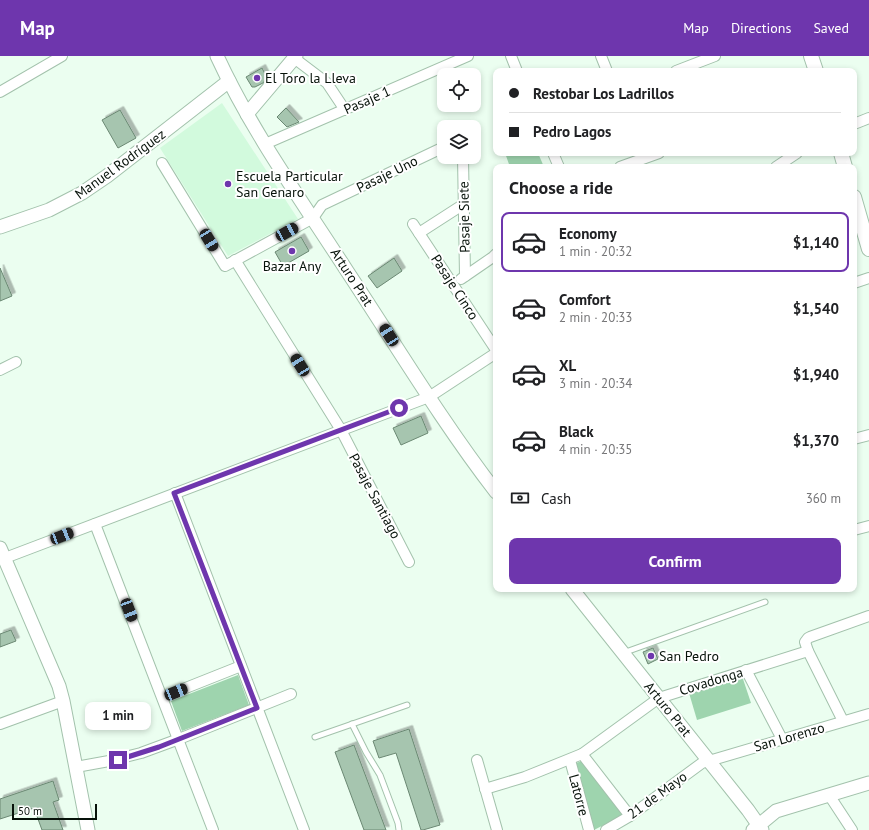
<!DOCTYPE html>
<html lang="en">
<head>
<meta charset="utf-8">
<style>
  :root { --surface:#fff; --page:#f6f6f6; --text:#202124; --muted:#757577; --line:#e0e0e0; --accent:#6e36ad }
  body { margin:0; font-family:"PT Sans",sans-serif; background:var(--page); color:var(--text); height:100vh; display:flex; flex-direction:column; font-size:15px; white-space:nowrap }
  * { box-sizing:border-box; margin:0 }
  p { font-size:13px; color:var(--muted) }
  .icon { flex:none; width:22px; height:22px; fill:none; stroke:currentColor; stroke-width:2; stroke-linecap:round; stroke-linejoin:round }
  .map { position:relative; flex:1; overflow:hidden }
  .sheet { position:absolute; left:493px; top:108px; width:364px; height:428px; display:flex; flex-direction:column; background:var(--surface); border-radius:8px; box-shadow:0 2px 6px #0003 }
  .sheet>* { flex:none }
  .top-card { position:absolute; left:493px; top:12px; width:364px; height:88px; border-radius:8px; box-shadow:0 2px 6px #0003; display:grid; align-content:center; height:88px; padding:0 16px; background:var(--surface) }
  .fabs { position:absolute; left:437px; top:12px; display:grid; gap:8px }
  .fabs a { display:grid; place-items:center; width:44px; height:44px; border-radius:8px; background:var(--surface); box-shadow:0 2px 6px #0003; font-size:20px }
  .scale { position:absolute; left:12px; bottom:10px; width:85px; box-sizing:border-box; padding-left:4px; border:2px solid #07120a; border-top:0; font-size:11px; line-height:14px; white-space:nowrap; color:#07120a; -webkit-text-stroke:3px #fff; paint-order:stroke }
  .end { position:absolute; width:18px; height:18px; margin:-9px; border:5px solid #6e36ad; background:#fff; box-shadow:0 0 0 2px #fff }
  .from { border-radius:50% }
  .bubble { position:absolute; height:28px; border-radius:8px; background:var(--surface); box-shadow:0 2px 6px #0003; font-size:13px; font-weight:700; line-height:28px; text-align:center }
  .car { position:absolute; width:12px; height:24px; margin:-12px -6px; border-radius:5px; box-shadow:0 0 3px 1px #0007; background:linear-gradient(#222 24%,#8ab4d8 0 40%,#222 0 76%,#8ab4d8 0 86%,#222 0) }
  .top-card b { display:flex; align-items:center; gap:14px; height:38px; font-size:15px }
  .top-card b+b { border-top:1px solid var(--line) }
  .top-card i { width:10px; height:10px; background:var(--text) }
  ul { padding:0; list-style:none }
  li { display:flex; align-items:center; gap:12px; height:60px; margin:0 8px 6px; padding:0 8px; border:2px solid transparent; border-radius:8px }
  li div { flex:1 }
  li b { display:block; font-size:15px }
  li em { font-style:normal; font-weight:700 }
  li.active { border-color:var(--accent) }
  li>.icon { width:36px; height:36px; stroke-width:1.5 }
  h2 { padding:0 16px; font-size:18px; line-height:48px }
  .pay { display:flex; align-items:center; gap:10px; height:44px; padding:0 16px; font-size:15px }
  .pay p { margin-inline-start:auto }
  .button { display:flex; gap:8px; margin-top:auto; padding:8px 16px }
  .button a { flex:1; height:46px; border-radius:8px; background:var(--accent); color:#fff; font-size:16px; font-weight:700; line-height:46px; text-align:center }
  header { display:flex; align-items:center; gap:24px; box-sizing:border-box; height:56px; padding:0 20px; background:var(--accent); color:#fff }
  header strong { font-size:19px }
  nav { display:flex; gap:22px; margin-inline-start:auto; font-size:14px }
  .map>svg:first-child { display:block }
  .built { fill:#d2fadd }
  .green { fill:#9ed4ae }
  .building { fill:#a6c5af; stroke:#6b8873; filter:url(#shadow) }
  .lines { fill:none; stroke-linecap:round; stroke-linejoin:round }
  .service-casing { stroke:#a3c2ac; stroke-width:7 }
  .minor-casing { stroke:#a3c2ac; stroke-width:12 }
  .tertiary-casing { stroke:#a3c2ac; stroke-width:15 }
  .secondary-casing { stroke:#a3c2ac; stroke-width:16 }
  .service { stroke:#fff; stroke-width:5 }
  .minor { stroke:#fff; stroke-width:10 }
  .tertiary { stroke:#fff; stroke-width:13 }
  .secondary { stroke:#fff; stroke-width:14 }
  .route { stroke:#6e36ad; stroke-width:5 }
  .poi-dot { fill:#6e36ad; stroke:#fff; stroke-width:1.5 }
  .labels { text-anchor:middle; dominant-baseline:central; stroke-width:4; stroke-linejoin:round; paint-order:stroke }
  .poi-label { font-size:14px; fill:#07120a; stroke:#fff; text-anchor:start }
  .street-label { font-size:14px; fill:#07120a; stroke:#fff }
</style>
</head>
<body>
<header>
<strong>Map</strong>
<nav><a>Map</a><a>Directions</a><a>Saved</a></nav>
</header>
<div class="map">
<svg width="869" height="774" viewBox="0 0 869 774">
  <defs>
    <filter id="shadow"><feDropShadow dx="3.5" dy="-3.5" stdDeviation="0" flood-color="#0004"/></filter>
  </defs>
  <rect width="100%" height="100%" fill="#ebfef0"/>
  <path class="built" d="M222,47l76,116 -70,37 -68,-108z"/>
  <g class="green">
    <path d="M505,97h33l6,14h-34z"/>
    <path d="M238,619l11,30 -67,26 -11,-30z"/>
    <path d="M742,620l9,27 -54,17 -8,-27z"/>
    <path d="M582,705l41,54 -29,15 -18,-67z"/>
  </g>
  <g class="building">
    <path d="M262,12l5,10 -4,5 -8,4h-3l-6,-10z"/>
    <path d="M286,52l13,14 -12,5 -10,-10z"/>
    <path d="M120,54l16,28 -18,10 -16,-28z"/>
    <path d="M301,181l8,14 -26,15 -8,-14z"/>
    <path d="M394,202l8,13 -25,17 -9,-12z"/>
    <path d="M0,212l12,28 -12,5z"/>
    <path d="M421,360l7,17 -27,12 -8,-17z"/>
    <path d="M11,574l5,11 -16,6v-13z"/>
    <path d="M653,592l5,11 -10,5 -5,-12z"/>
    <path d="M409,673l31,96 -17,5h-2l-25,-77 -17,5 -6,-17z"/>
    <path d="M354,689l32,85h-22l-29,-78z"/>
    <path d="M53,725l6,19 -6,2 10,28h-21l-8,-22 -34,11v-20z"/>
  </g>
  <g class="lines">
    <defs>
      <g id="service">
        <path d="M623,597l142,-51"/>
        <path d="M352,668l14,28 14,23 18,48 1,7"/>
        <path d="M315,681l92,-32"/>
      </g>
      <g id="minor">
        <path d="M511,0l6,15"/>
        <path d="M601,0l6,15"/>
        <path d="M294,2l33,25 18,27"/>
        <path d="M676,15l39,-15"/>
        <path d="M0,36l62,-36"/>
        <path d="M854,68l15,-6"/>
        <path d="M265,88l203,-88"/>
        <path d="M553,97l6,14"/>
        <path d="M463,101l2,119"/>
        <path d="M162,107l63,103 88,-48 9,-13 122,-58"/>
        <path d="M620,111l39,-14"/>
        <path d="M776,111l21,-14"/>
        <path d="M413,168l83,126"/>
        <path d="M419,177l45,-29"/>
        <path d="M235,204l106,170 68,132"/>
        <path d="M461,223l32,-22 3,-3"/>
        <path d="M854,227l15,-5"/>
        <path d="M0,314l16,-8"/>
        <path d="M854,383l15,-4"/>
        <path d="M175,437l129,337"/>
        <path d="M95,468l118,306"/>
        <path d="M854,474l15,-4"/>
        <path d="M5,502l424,-161 67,-44"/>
        <path d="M746,614l36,69"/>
        <path d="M163,641l78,-31"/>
        <path d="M843,665l-35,-70 -3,-9 3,-4 2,-1 59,-21"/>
        <path d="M0,668l63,-23"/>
        <path d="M582,698l48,62"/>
        <path d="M477,704l20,70"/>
        <path d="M570,704l19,70"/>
        <path d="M76,711l33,-6 32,-8 38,-14 112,-45"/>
        <path d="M485,733l40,-12 57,-23 77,-56 149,-47"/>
        <path d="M829,739l23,35"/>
        <path d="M606,774l24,-14 72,-53 167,-49"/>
      </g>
      <g id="tertiary">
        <path d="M217,0c35,76 85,145 130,215 49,74 95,151 149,221"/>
        <path d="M247,58l49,-58"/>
        <path d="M0,171l49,-17 33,-17 25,-17 122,-95"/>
        <path d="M0,492l59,138 4,15 25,129"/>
        <path d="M572,533l176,221 14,20"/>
        <path d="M753,774l23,-19 93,-28"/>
      </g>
      <g id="secondary">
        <path d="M811,0l5,15"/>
        <path d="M841,97l4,14"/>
        <path d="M854,141l15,52"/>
      </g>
    </defs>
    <use href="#service" class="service-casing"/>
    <use href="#minor" class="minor-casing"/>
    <use href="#tertiary" class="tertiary-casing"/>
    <use href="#secondary" class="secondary-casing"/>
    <use href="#service" class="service"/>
    <use href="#minor" class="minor"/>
    <use href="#tertiary" class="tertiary"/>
    <use href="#secondary" class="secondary"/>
  </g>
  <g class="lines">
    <path class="route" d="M118,704l41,-13 98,-39 -83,-215 225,-85"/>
  </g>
  <g class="poi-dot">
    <circle cx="257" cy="22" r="4"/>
    <circle cx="228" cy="128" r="4"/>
    <circle cx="292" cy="195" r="4"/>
    <circle cx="651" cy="600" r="4"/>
  </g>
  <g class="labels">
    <g class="poi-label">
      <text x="265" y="22">El Toro la Lleva</text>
      <text x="236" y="120">Escuela Particular<tspan x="236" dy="16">San Genaro</tspan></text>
      <text x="292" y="210" text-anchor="middle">Bazar Any</text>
      <text x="659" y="600">San Pedro</text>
    </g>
    <g class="street-label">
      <text transform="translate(367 44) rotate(-24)">Pasaje 1</text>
      <text transform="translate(120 108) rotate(-36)">Manuel Rodríguez</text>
      <text transform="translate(387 118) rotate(-26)">Pasaje Uno</text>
      <text transform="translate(464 161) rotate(-91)">Pasaje Siete</text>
      <text transform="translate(352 221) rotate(57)">Arturo Prat</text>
      <text transform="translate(455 231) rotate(57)">Pasaje Cinco</text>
      <text transform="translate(375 440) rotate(62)">Pasaje Santiago</text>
      <text transform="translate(711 625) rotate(-17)">Covadonga</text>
      <text transform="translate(668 653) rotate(51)">Arturo Prat</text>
      <text transform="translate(789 681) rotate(-16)">San Lorenzo</text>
      <text transform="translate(579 739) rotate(75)">Latorre</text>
      <text transform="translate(657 739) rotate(-36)">21 de Mayo</text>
    </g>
  </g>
</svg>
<div class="fabs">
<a><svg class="icon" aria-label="locate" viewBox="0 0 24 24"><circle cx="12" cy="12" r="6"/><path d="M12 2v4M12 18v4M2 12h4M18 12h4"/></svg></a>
<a><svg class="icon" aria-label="layers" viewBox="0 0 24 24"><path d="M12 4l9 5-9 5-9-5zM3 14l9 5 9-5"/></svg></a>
</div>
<div class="scale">50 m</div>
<i class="end from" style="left:399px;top:352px"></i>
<i class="end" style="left:118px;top:704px"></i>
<div class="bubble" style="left:85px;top:646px;width:66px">1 min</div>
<i class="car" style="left:287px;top:176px;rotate:61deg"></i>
<i class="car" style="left:209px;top:184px;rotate:149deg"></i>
<i class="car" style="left:389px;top:279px;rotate:327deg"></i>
<i class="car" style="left:300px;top:309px;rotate:328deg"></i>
<i class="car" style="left:62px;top:480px;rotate:69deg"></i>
<i class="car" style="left:129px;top:554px;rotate:159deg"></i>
<i class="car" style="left:176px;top:636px;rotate:68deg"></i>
<div class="top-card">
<b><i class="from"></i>Restobar Los Ladrillos</b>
<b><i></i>Pedro Lagos</b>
</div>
<section class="sheet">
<h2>Choose a ride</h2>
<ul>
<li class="active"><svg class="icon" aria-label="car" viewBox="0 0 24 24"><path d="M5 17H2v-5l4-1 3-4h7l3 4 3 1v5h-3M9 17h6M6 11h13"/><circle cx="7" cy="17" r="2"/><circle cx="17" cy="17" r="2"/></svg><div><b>Economy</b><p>1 min · 20:32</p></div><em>$1,140</em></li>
<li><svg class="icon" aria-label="car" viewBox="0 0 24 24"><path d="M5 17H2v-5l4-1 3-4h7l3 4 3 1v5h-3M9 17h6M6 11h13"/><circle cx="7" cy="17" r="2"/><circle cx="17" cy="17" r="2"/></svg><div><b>Comfort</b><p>2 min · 20:33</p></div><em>$1,540</em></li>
<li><svg class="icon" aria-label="car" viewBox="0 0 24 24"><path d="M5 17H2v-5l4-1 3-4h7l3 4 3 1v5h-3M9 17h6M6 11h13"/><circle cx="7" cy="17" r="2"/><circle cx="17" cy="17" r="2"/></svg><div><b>XL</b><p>3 min · 20:34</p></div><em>$1,940</em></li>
<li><svg class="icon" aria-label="car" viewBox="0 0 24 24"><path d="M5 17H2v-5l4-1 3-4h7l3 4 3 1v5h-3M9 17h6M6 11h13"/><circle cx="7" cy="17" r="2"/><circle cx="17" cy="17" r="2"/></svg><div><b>Black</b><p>4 min · 20:35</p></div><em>$1,370</em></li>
</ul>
<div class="pay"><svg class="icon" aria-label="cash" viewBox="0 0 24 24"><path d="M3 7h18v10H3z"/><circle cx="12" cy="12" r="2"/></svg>Cash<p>360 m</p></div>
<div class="button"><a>Confirm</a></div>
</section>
</div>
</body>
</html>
